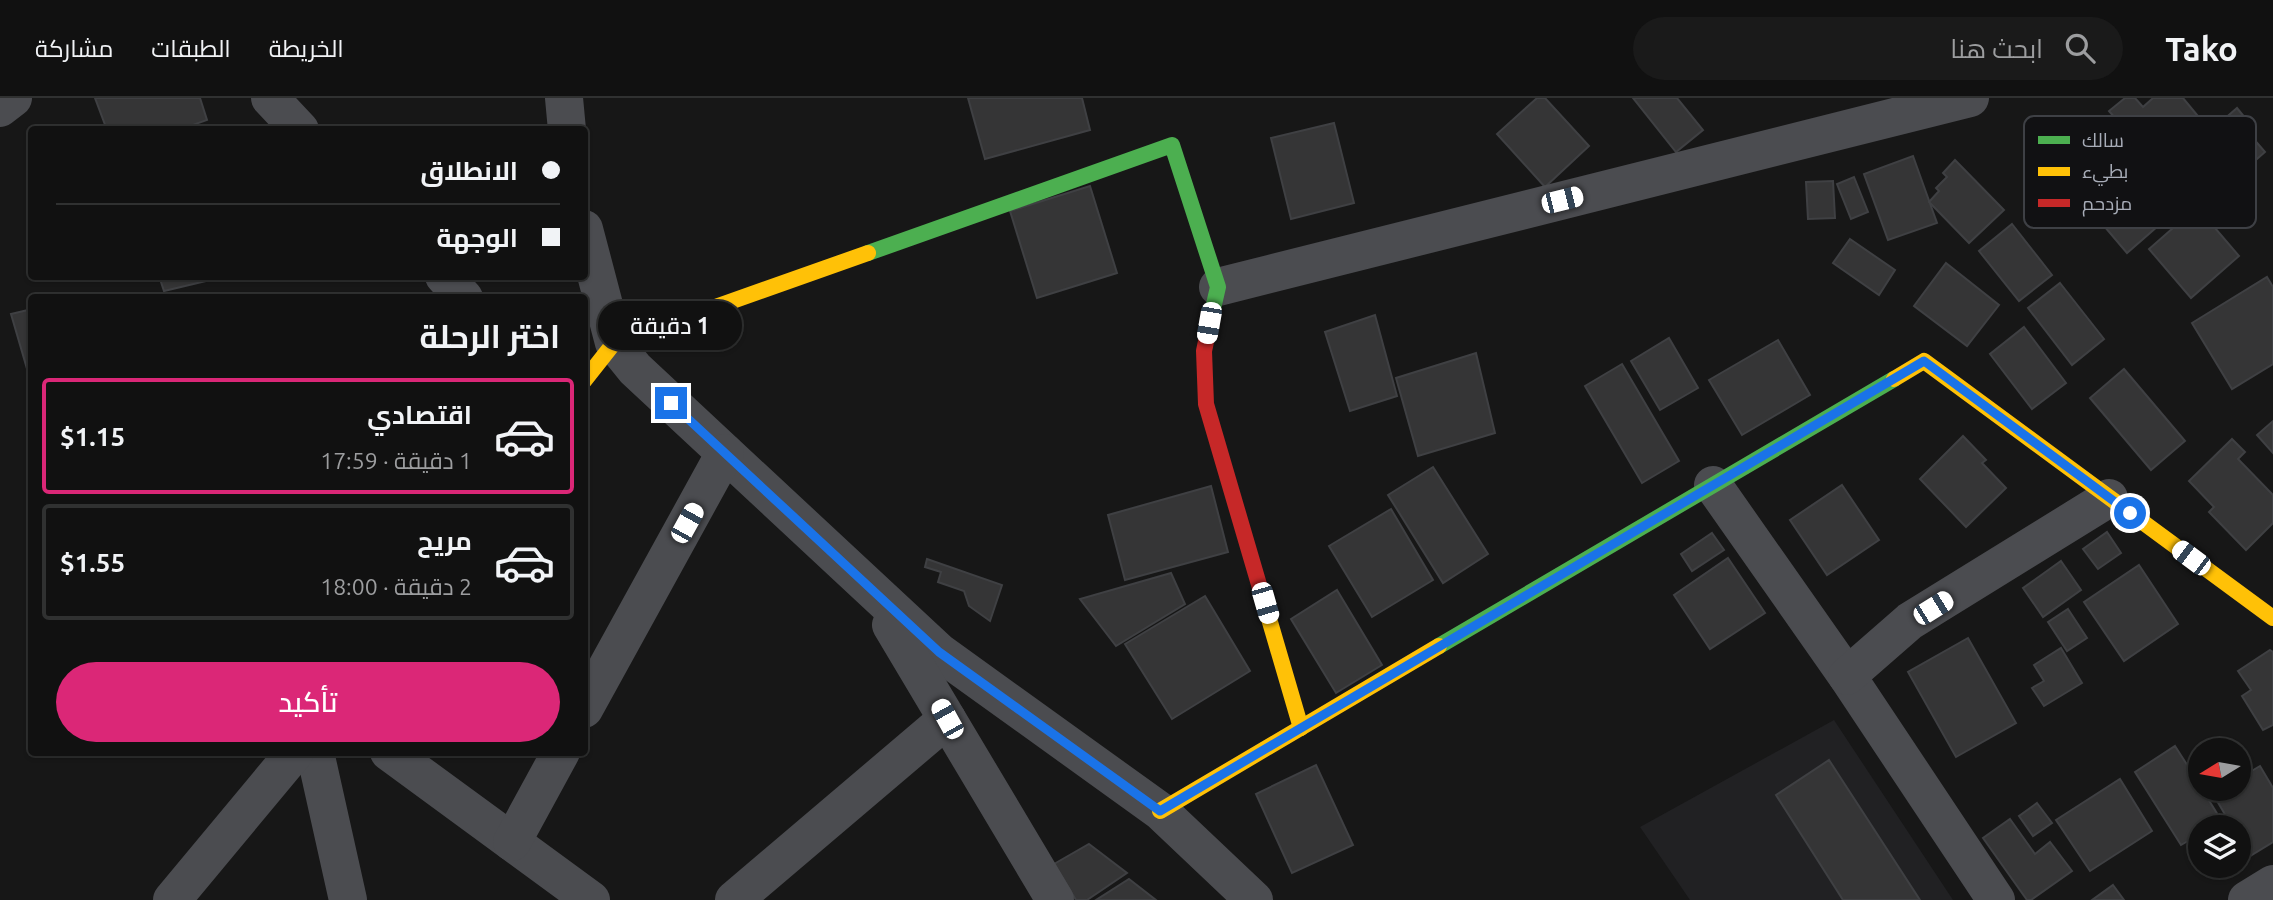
<!DOCTYPE html>
<html lang="ar">
<head>
<meta charset="utf-8">
<style>
  :root { --surface:#111; --page:#1a1a1a; --text:#f1f3f6; --muted:#9c9d9f; --line:#303131; --accent:#db2777 }
  body { margin:0; font-family:Ubuntu,Cairo,sans-serif; background:var(--page); color:var(--text); direction:rtl; height:100vh; display:flex; flex-direction:column; font-size:26px; white-space:nowrap }
  * { box-sizing:border-box; margin:0 }
  p { font-size:23px; color:var(--muted) }
  .icon { flex:none; width:38px; height:38px; fill:none; stroke:currentColor; stroke-width:2; stroke-linecap:round; stroke-linejoin:round }
  .map { position:relative; flex:1; overflow:hidden; direction:ltr }
  .side { position:absolute; left:28px; top:196px; width:560px; height:462px; display:flex; flex-direction:column; background:var(--surface); border-radius:7px; box-shadow:0 2px 5px #0004,0 0 0 2px var(--line); direction:rtl }
  .side>* { flex:none }
  .banner { position:absolute; left:28px; top:28px; width:560px; height:154px; border-radius:7px; box-shadow:0 2px 5px #0004,0 0 0 2px var(--line); direction:rtl; display:grid; align-content:center; height:154px; padding:0 28px; background:var(--surface) }
  .needle { width:46px; rotate:259deg }
  .buttons { position:absolute; left:2188px; top:640px; display:grid; gap:14px }
  .buttons a { display:grid; place-items:center; width:63px; height:63px; border-radius:50%; background:var(--surface); box-shadow:0 2px 5px #0004,0 0 0 2px var(--line); font-size:35px }
  .end { position:absolute; width:32px; height:32px; margin:-16px; border:9px solid #1a73e8; background:#fff; box-shadow:0 0 0 4px #fff }
  .from { border-radius:50% }
  .bubble { position:absolute; height:49px; border-radius:24px; background:var(--surface); box-shadow:0 2px 5px #0004,0 0 0 2px var(--line); font-size:23px; font-weight:600; line-height:49px; text-align:center; direction:rtl }
  .car { position:absolute; width:21px; height:42px; margin:-21px -10px; border-radius:9px; box-shadow:0 0 5px 2px #0007; background:linear-gradient(#fff 24%,#345 0 40%,#fff 0 76%,#345 0 86%,#fff 0) }
  .banner b { display:flex; align-items:center; gap:24px; height:66px; font-size:26px }
  .banner b+b { border-top:2px solid var(--line) }
  .banner i { width:18px; height:18px; background:var(--text) }
  ul { padding:0; list-style:none }
  li { display:flex; align-items:center; gap:21px; height:116px; margin:0 14px 10px; padding:0 14px; border:4px solid var(--line); border-radius:7px }
  li div { flex:1 }
  li b { display:block; font-size:26px }
  li em { font-style:normal; font-weight:600 }
  li.current { border-color:var(--accent) }
  li>.icon { width:63px; height:63px; stroke-width:1.5 }
  h2 { padding:0 28px; font-size:32px; line-height:84px }
  .action { display:flex; gap:14px; margin-top:auto; padding:14px 28px }
  .action a { flex:1; height:80px; border-radius:42px; background:var(--accent); color:#fff; font-size:28px; font-weight:600; line-height:80px; text-align:center }
  header { display:flex; align-items:center; gap:42px; box-sizing:border-box; height:98px; padding:0 35px; background:var(--surface); border-bottom:2px solid var(--line) }
  header strong { font-size:33px }
  nav { display:flex; gap:38px; margin-inline-start:auto; font-size:24px }
  .search { width:490px; height:63px; background:var(--page); display:flex; align-items:center; gap:18px; box-sizing:border-box; padding:0 24px; border-radius:38px; color:var(--muted); font-size:26px }
  .map>svg:first-child { display:block }
  .built { fill:#212123 }
  .building { fill:#353536; stroke:#3f4043; stroke-width:2 }
  .lines { fill:none; stroke-linecap:round; stroke-linejoin:round }
  .street { stroke:#4b4c50; stroke-width:38 }
  .fast { stroke:#4caf50; stroke-width:16 }
  .slow { stroke:#ffc107; stroke-width:16 }
  .jam { stroke:#c62828; stroke-width:16 }
  .route { stroke:#1a73e8; stroke-width:9 }
  .key { fill:#111113; stroke:#3e4045; stroke-width:2 }
  .key-label { font-size:19px; fill:#a8adb8 }
</style>
</head>
<body>
<header>
<strong>Tako</strong>
<div class="search"><svg class="icon" aria-label="search" viewBox="0 0 24 24"><circle cx="10" cy="10" r="6"/><path d="M15 15l6 6"/></svg>ابحث هنا</div>
<nav><a>الخريطة</a><a>الطبقات</a><a>مشاركة</a></nav>
</header>
<div class="map">
<svg width="2273" height="802" viewBox="0 0 2273 802">
  <rect width="100%" height="100%" fill="#171717"/>
  <path class="built" d="M1834,622l119,180h-263l-50,-73z"/>
  <g class="building">
    <path d="M95,0h105l7,22 -28,10h-72z"/>
    <path d="M968,0h114l8,32 -105,29z"/>
    <path d="M1537,0h8l44,48 -44,41 -48,-53z"/>
    <path d="M1633,0h44l26,32 -27,22z"/>
    <path d="M2125,0h10l8,9 10,-9h30l14,17 -48,42 -40,-46z"/>
    <path d="M2237,10l13,16 -5,5 20,23 -24,21 -34,-39z"/>
    <path d="M1334,25l20,80 -63,16 -20,-81z"/>
    <path d="M2161,54l35,41 -69,60 -29,-34 16,-13 -7,-8z"/>
    <path d="M1913,58l24,67 -49,17 -24,-66z"/>
    <path d="M1955,62l49,50 -35,33 -40,-41 10,-11 -3,-3 11,-11 -4,-4z"/>
    <path d="M1854,79l14,35 -17,7 -14,-35z"/>
    <path d="M1833,83l2,37 -27,1 -2,-37z"/>
    <path d="M1090,88l27,87 -80,25 -27,-87z"/>
    <path d="M2197,109l42,49 -48,42 -42,-49z"/>
    <path d="M2012,126l40,51 -33,26 -40,-50z"/>
    <path d="M1850,141l45,31 -16,25 -46,-32z"/>
    <path d="M1946,165l53,42 -32,41 -53,-40z"/>
    <path d="M159,178h68l-63,15z"/>
    <path d="M2267,179l6,10v77l-41,25 -40,-66z"/>
    <path d="M2060,185l44,56 -32,26 -44,-57z"/>
    <path d="M32,211v77l-21,-72z"/>
    <path d="M1375,217l22,81 -47,15 -25,-79z"/>
    <path d="M2024,229l42,56 -34,26 -42,-55z"/>
    <path d="M1669,240l29,50 -38,22 -29,-49z"/>
    <path d="M1778,242l32,55 -68,40 -33,-55z"/>
    <path d="M1476,255l19,80 -77,23 -22,-78z"/>
    <path d="M1622,266l57,97 -37,22 -57,-97z"/>
    <path d="M2124,271l61,72 -34,29 -61,-72z"/>
    <path d="M2273,323v32l-16,-18z"/>
    <path d="M1963,338l23,24 -4,3 24,25 -40,39 -46,-48z"/>
    <path d="M2232,341l13,13 -7,7 35,36v28l-27,27 -37,-38 5,-5 -25,-26z"/>
    <path d="M1433,369l55,87 -45,29 -55,-88z"/>
    <path d="M1842,387l37,55 -52,35 -37,-55z"/>
    <path d="M1211,388l17,66 -103,28 -17,-65z"/>
    <path d="M1391,411l42,71 -61,37 -43,-71z"/>
    <path d="M2107,434l14,21 -23,16 -15,-20z"/>
    <path d="M1712,435l12,17 -32,21 -11,-17z"/>
    <path d="M1728,460l37,55 -55,36 -36,-54z"/>
    <path d="M927,461l75,26 -12,36 -21,-15 -5,-15 -26,-9 3,-10 -16,-5z"/>
    <path d="M2061,463l20,29 -38,27 -20,-29z"/>
    <path d="M2139,467l39,59 -54,37 -40,-59z"/>
    <path d="M1171,475l14,31 -69,42 -36,-47z"/>
    <path d="M1337,492l45,75 -46,28 -45,-74z"/>
    <path d="M1205,498l45,75 -78,48 -47,-75z"/>
    <path d="M2068,511l19,29 -20,13 -19,-29z"/>
    <path d="M1968,540l48,85 -60,34 -48,-85z"/>
    <path d="M2061,550l21,35 -38,23 -12,-18 12,-7 -10,-16z"/>
    <path d="M2270,552l3,2v73l-10,5 -21,-34 9,-6 -13,-19z"/>
    <path d="M2175,648l25,39v4h2l19,31 -12,8h-9v6l-19,11 -46,-73z"/>
    <path d="M1829,662l91,140h-77l-67,-105z"/>
    <path d="M1316,667l37,80 -61,28 -36,-79z"/>
    <path d="M2260,668l13,22v54l-23,14 -12,-20v-8h-5l-20,-34 8,-5h17v-10z"/>
    <path d="M2120,681l32,52 -62,40 -34,-51z"/>
    <path d="M2037,705l15,20 -19,13 -14,-20z"/>
    <path d="M2010,721l25,35 15,-12 22,29 -41,29h-4l-44,-62z"/>
    <path d="M1089,746l38,29 -40,27h-11l-22,-36z"/>
    <path d="M1129,781l27,21h-60z"/>
    <path d="M2113,787l11,15h-32z"/>
  </g>
  <g class="lines">
    <g class="street">
      <path d="M270,0l30,32"/>
      <path d="M564,0l3,32"/>
      <path d="M0,10l13,-10"/>
      <path d="M584,131l30,114 21,26 304,283 221,159 94,89"/>
      <path d="M444,178l20,22"/>
      <path d="M1218,189l752,-189"/>
      <path d="M1713,387l134,191 149,224"/>
      <path d="M891,527l164,275"/>
      <path d="M1847,578l63,-55 199,-123"/>
      <path d="M584,611l141,-256"/>
      <path d="M315,654l33,148"/>
      <path d="M389,654l202,148"/>
      <path d="M512,744l49,-90"/>
      <path d="M172,802l123,-148"/>
      <path d="M734,802l213,-181"/>
      <path d="M2247,802l26,-16"/>
    </g>
    <g class="fast">
      <path d="M868,155l304,-108 46,142 -6,26"/>
      <path d="M1439,548l455,-267"/>
    </g>
    <g class="slow">
      <path d="M1894,281l30,-18 349,257"/>
      <path d="M584,283l30,-38 254,-90"/>
      <path d="M1265,507l36,123"/>
      <path d="M1160,713l279,-165"/>
    </g>
    <path class="jam" d="M1212,215l-8,38 2,53 59,201"/>
  </g>
  <g class="lines">
    <path class="route" d="M671,305l268,249 221,159 764,-450 206,152"/>
  </g>
  <rect x="2024" y="18" width="232" height="112" rx="10" class="key"/>
  <rect x="2038" y="38" width="32" height="8" fill="#4caf50"/>
  <rect x="2038" y="69" width="32" height="9" fill="#ffc107"/>
  <rect x="2038" y="101" width="32" height="8" fill="#c62828"/>
  <g class="key-label">
    <text x="2082" y="49">سالك</text>
    <text x="2082" y="80">بطيء</text>
    <text x="2082" y="112">مزدحم</text>
  </g>
</svg>
<div class="buttons">
<a><svg class="needle" viewBox="-14 -14 28 28"><path d="M0-13l5 13h-10z" fill="#e53935"/><path d="M0 13l5-13h-10z" fill="#9c9d9f"/></svg></a>
<a><svg class="icon" aria-label="layers" viewBox="0 0 24 24"><path d="M12 4l9 5-9 5-9-5zM3 14l9 5 9-5"/></svg></a>
</div>
<i class="end from" style="left:2130px;top:415px"></i>
<i class="end" style="left:671px;top:305px"></i>
<div class="bubble" style="left:598px;top:203px;width:144px">1 دقيقة</div>
<i class="car" style="left:1562px;top:102px;rotate:76deg"></i>
<i class="car" style="left:1209px;top:225px;rotate:190deg"></i>
<i class="car" style="left:687px;top:425px;rotate:29deg"></i>
<i class="car" style="left:2191px;top:460px;rotate:307deg"></i>
<i class="car" style="left:1265px;top:505px;rotate:164deg"></i>
<i class="car" style="left:1933px;top:510px;rotate:58deg"></i>
<i class="car" style="left:947px;top:621px;rotate:331deg"></i>
<div class="banner">
<b><i class="from"></i>الانطلاق</b>
<b><i></i>الوجهة</b>
</div>
<section class="side">
<h2>اختر الرحلة</h2>
<ul>
<li class="current"><svg class="icon" aria-label="car" viewBox="0 0 24 24"><path d="M5 17H2v-5l4-1 3-4h7l3 4 3 1v5h-3M9 17h6M6 11h13"/><circle cx="7" cy="17" r="2"/><circle cx="17" cy="17" r="2"/></svg><div><b>اقتصادي</b><p>1 دقيقة · 17:59</p></div><em>$1.15</em></li>
<li><svg class="icon" aria-label="car" viewBox="0 0 24 24"><path d="M5 17H2v-5l4-1 3-4h7l3 4 3 1v5h-3M9 17h6M6 11h13"/><circle cx="7" cy="17" r="2"/><circle cx="17" cy="17" r="2"/></svg><div><b>مريح</b><p>2 دقيقة · 18:00</p></div><em>$1.55</em></li>
</ul>
<div class="action"><a>تأكيد</a></div>
</section>
</div>
</body>
</html>
